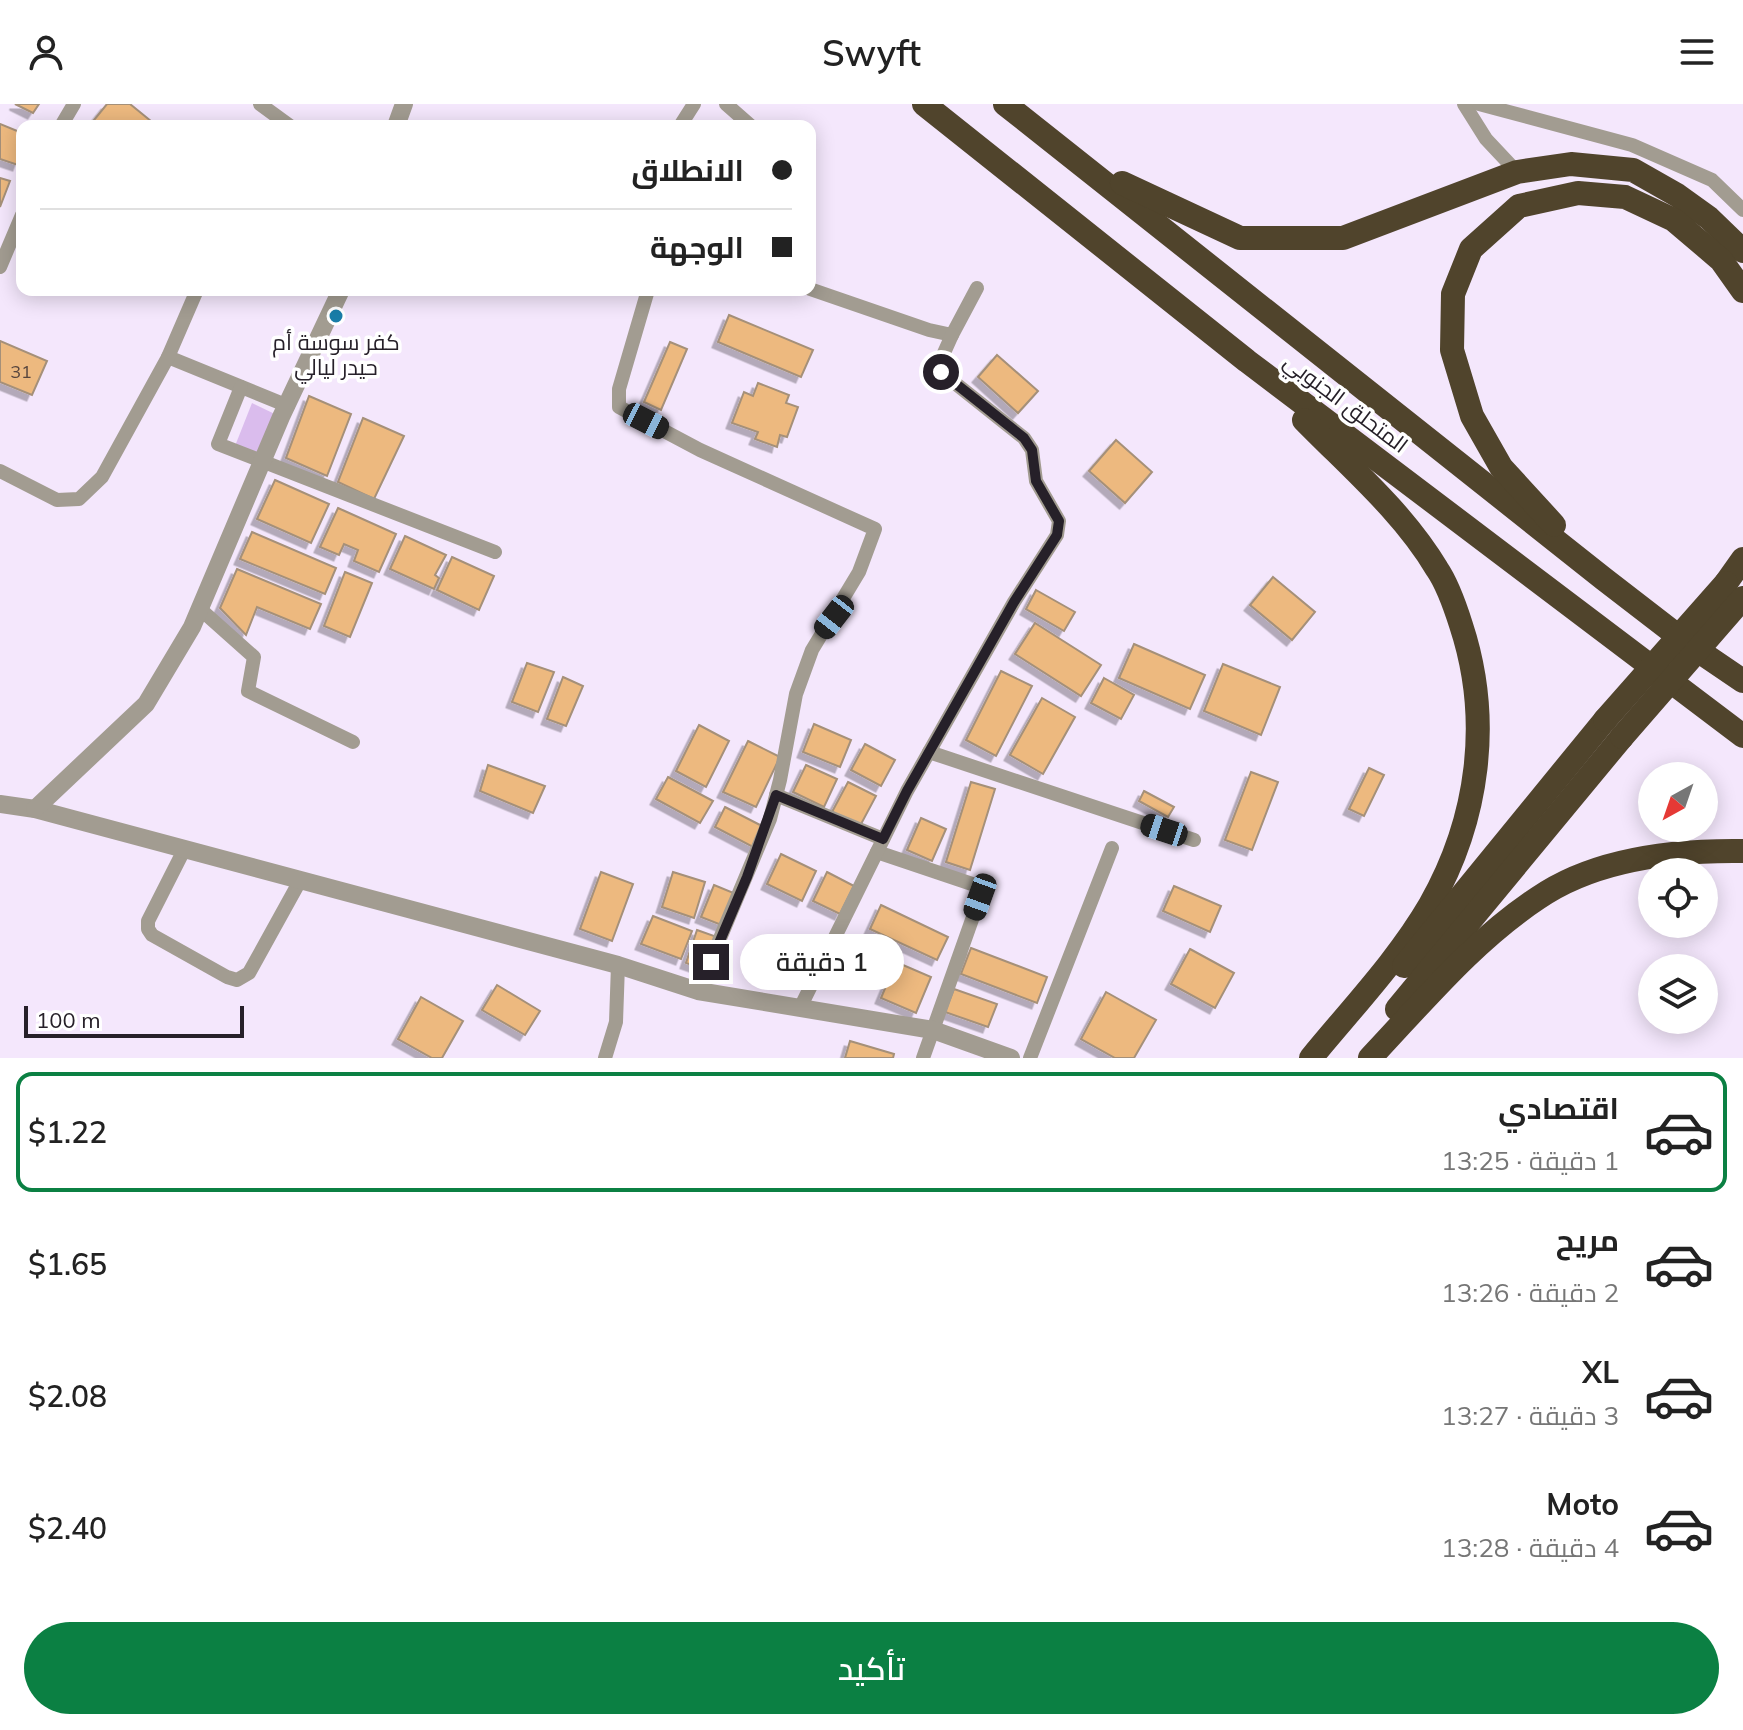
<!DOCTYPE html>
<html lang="ar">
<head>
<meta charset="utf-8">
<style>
  :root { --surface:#fff; --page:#f6f6f6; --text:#222; --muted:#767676; --line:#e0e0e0; --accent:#0b8043 }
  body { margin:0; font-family:Mulish,Cairo,sans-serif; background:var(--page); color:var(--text); direction:rtl; height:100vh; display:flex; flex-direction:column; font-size:30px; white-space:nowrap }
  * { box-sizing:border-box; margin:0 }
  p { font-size:26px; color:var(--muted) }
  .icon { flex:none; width:44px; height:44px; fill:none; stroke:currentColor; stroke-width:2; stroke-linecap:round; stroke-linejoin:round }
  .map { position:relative; height:954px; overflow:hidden; direction:ltr }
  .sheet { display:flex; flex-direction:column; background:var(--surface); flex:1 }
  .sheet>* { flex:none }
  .hud { position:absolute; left:16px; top:16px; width:800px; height:176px; border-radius:16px; box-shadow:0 4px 20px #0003; direction:rtl; display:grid; align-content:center; height:176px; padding:0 24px; background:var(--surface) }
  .needle { width:52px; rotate:220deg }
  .fabs { position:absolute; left:1638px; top:658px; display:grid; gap:16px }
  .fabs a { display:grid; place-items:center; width:80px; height:80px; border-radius:50%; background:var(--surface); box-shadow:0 4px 20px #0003; font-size:40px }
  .scale { position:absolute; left:24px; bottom:20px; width:220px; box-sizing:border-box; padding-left:8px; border:4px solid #262029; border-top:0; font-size:22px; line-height:28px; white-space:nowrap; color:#262029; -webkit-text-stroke:6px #fff; paint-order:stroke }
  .end { position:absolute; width:36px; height:36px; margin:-18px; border:10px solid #262029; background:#fff; box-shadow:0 0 0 4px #fff }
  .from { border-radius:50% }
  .bubble { position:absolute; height:56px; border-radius:28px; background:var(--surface); box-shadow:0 4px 20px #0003; font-size:26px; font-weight:600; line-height:56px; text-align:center; direction:rtl }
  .car { position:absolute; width:24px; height:48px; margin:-24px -12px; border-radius:10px; box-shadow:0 0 6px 2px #0007; background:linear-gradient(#222 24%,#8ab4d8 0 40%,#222 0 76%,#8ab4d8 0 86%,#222 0) }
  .hud b { display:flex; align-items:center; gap:28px; height:76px; font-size:30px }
  .hud b+b { border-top:2px solid var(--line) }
  .hud i { width:20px; height:20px; background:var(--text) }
  ul { padding:14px 0 0; list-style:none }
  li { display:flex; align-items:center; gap:24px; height:120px; margin:0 16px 12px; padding:0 8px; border:4px solid transparent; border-radius:16px }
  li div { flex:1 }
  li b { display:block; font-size:30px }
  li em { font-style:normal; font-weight:600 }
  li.on { border-color:var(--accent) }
  li>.icon { width:72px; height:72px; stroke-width:1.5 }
  .cta { display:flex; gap:16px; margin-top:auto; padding:16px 24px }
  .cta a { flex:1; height:92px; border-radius:48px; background:var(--accent); color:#fff; font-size:32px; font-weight:600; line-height:92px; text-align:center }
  header { display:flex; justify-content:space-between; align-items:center; height:104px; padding:0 24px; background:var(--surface); font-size:36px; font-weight:600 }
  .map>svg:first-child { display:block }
  .green { fill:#dabced }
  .building { fill:#edb97f; stroke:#a59079; stroke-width:2; filter:url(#shadow) }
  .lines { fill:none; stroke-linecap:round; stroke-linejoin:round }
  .minor { stroke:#a29c91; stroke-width:14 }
  .tertiary { stroke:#a29c91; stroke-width:18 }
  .motorway { stroke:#50442c; stroke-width:24 }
  .motorway-bridge { stroke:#50442c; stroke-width:24 }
  .route { stroke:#262029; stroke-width:10 }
  .poi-dot { fill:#197da8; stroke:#fff; stroke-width:3 }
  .labels { text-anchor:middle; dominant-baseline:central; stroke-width:7; stroke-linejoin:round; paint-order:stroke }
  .number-label { font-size:18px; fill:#58463e }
  .poi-label { font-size:22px; fill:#262029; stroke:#fff }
  .street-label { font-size:22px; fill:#262029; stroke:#fff }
</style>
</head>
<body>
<header><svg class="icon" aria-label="menu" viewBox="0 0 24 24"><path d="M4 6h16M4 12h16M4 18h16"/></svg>Swyft<svg class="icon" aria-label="person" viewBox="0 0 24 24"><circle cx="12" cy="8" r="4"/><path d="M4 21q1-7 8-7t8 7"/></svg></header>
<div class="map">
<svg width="1743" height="954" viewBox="0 0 1743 954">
  <defs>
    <filter id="shadow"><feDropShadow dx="-5.5" dy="5.5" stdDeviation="0" flood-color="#0004"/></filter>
  </defs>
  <rect width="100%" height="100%" fill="#f4e7fc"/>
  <path class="green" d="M252,299l29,14 -18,40 -28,-11z"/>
  <g class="building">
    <path d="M15,0h24l-6,9z"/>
    <path d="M107,0h23l27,22h-54l-9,-6z"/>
    <path d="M0,20l22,9v21l-4,11 -18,-6z"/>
    <path d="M0,74l10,3 -10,26z"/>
    <path d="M729,211l84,35 -12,27 -83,-35z"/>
    <path d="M0,237l47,20 -15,34 -32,-13z"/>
    <path d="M670,238l17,7 -26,61 -17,-8z"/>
    <path d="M997,251l41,36 -20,22 -40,-36z"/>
    <path d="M758,279l31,12 -3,8 12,4 -11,30 -7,-2 -3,12 -22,-8 3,-7 -26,-9 12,-31 9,4z"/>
    <path d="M309,292l42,18 -24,62 -41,-18z"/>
    <path d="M363,314l41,18 -30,63 -36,-17z"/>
    <path d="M1116,336l36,32 -27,31 -36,-32z"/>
    <path d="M275,376l54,24 -18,39 -54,-24z"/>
    <path d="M338,404l58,26 -17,38 -25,-11 4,-11 -14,-6 -5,11 -19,-8z"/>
    <path d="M252,428l84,36 -11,26 -85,-35z"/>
    <path d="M405,432l41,19 -11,20 4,3 -5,11 -44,-20z"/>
    <path d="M452,453l42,19 -15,34 -42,-20z"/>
    <path d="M237,465l84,35 -11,25 -53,-22 -11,28 -26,-27z"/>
    <path d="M345,468l27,11 -22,54 -26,-11z"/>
    <path d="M1273,473l42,35 -23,28 -42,-35z"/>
    <path d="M1036,486l39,22 -11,19 -38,-22z"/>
    <path d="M1035,519l66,42 -20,31 -66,-42z"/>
    <path d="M1134,540l71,31 -15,34 -71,-31z"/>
    <path d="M527,559l27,9 -16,40 -26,-10z"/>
    <path d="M1223,560l57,23 -19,48 -57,-24z"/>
    <path d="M1001,567l31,15 -36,70 -30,-16z"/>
    <path d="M563,573l20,9 -17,40 -19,-7z"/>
    <path d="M1104,574l30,17 -13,24 -30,-16z"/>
    <path d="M1042,594l33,19 -32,57 -33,-19z"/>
    <path d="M814,620l37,16 -11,27 -37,-15z"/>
    <path d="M699,621l30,16 -23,46 -30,-16z"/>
    <path d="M748,637l32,16 -24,50 -33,-15z"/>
    <path d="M865,640l30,16 -14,26 -30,-16z"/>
    <path d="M488,661l57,21 -12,27 -53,-22z"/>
    <path d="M806,661l31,14 -13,28 -31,-15z"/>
    <path d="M1369,664l15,7 -20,41 -15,-7z"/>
    <path d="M1251,668l27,10 -26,68 -27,-10z"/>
    <path d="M668,673l45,24 -13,22 -44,-24z"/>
    <path d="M848,678l28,14 -16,30 -28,-14z"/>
    <path d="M971,678l24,7 -25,81 -24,-8z"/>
    <path d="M1144,687l30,16 -6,10 -29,-16z"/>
    <path d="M725,703l39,20 -11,20 -38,-20z"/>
    <path d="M921,714l25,11 -14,32 -25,-11z"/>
    <path d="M781,750l35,17 -14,30 -35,-17z"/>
    <path d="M601,768l32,12 -21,57 -32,-12z"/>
    <path d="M673,768l32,10 -11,36 -32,-11z"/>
    <path d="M827,768l27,14 -14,28 -27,-13z"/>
    <path d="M714,781l22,9 -12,32 -23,-9z"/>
    <path d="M1174,782l47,20 -11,26 -47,-21z"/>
    <path d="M881,801l67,32 -11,23 -67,-31z"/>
    <path d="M653,812l39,15 -11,28 -40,-15z"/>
    <path d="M697,826l20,7 -11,33 -20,-7z"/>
    <path d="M971,844l76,29 -10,26 -76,-29z"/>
    <path d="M1190,845l44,24 -19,35 -44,-24z"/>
    <path d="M896,858l35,15 -15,36 -35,-15z"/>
    <path d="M497,881l43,26 -15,24 -43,-25z"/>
    <path d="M954,885l43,15 -9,23 -43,-15z"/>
    <path d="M1106,888l50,28 -22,38h-19l-34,-19z"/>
    <path d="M421,893l42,24 -21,37h-10l-34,-19z"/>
    <path d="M850,937l44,13 -1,4h-48z"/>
  </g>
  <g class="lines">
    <g class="minor">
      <path d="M260,0l30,22"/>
      <path d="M726,0l25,22"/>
      <path d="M1464,0l22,35 31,33"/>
      <path d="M1479,0l153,41 80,35 31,30"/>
      <path d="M61,22l13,-22"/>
      <path d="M680,22l14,-22"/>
      <path d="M0,163l22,-52"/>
      <path d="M810,185l119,41 23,5 25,-47"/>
      <path d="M648,186l-29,99v18l81,43 175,79 -16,43 -47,78 -16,44 -16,86 -10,39 -72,172"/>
      <path d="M168,253l120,49"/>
      <path d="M241,283l-23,57 277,108"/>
      <path d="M0,367l57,29 22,-1 23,-22 66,-120 29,-67"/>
      <path d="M199,504l55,49 -6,34 105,51"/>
      <path d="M929,648l265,88"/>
      <path d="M776,691l107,44"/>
      <path d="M185,744l-37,73v8l4,6 75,42 10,3 12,-7 52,-94"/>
      <path d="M877,748l98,33 5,6v6l-57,161"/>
      <path d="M801,902l106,-215 107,-189 43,-67 2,-14 -23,-40 -4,-31 -8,-12 -83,-66 -2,-8 13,-29"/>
      <path d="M605,954l11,-36 2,-57"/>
      <path d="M1030,954l82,-210"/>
    </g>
    <g class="tertiary">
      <path d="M396,22l8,-22"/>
      <path d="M0,700l35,5 583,156 80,26 235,39 78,28"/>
      <path d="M35,705l111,-105 46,-77 89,-210 60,-127"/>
    </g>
    <g class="motorway">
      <path d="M924,0l323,257 496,375"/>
      <path d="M1005,0l599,475 83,64 56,38"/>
      <path d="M1122,79l118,55h103l174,-66 54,-8 62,6 44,25 32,23 34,33"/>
      <path d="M1304,316c46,47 99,92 133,149 11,16 18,37 24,56 31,94 18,194 -31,280 -32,55 -79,104 -119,153"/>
      <path d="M1554,421l-53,-58 -29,-51 -20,-66 1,-56 18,-45 48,-43 59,-13 47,4 49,23 47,40 22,31"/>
      <path d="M1726,479l17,-24"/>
      <path d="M1404,862l201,-246"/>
      <path d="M1397,905l225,-272"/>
      <path d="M1370,954c53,-56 103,-117 168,-160 58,-40 136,-48 205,-47"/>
    </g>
    <g class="motorway-bridge">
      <path d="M1605,616l121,-137"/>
      <path d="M1622,633l121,-139"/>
    </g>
  </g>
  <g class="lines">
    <path class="route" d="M711,858l36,-85 29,-82 107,44 24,-48 107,-189 43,-67 2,-14 -23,-40 -4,-31 -8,-12 -83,-66"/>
  </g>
  <circle class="poi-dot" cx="336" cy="212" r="8"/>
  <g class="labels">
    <g class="number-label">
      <text x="21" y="267">31</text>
    </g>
    <g class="poi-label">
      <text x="336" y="238">كفر سوسة أم<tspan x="336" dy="25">حيدر ليالي</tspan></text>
    </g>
    <g class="street-label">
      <text transform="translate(1346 299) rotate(37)">المتحلق الجنوبي</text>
    </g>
  </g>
</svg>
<div class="fabs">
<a><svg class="needle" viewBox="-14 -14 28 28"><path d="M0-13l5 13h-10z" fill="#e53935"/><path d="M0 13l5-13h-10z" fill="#767676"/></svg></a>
<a><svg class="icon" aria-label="locate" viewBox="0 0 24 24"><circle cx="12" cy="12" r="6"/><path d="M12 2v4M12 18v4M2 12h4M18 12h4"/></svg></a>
<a><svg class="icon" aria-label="layers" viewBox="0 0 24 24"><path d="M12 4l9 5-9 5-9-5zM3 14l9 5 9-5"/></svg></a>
</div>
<div class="scale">100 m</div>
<i class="end from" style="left:941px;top:268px"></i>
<i class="end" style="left:711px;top:858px"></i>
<div class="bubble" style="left:740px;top:830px;width:164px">1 دقيقة</div>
<i class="car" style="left:646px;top:317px;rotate:117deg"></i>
<i class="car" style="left:834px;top:513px;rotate:218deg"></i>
<i class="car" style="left:1164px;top:726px;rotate:288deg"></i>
<i class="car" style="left:980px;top:793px;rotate:200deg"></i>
<div class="hud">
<b><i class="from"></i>الانطلاق</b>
<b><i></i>الوجهة</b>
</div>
</div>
<section class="sheet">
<ul>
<li class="on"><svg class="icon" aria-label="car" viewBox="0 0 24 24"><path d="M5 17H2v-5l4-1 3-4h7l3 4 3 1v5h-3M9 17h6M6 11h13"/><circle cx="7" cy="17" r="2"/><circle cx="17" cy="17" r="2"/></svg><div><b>اقتصادي</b><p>1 دقيقة · 13:25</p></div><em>$1.22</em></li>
<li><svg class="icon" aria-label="car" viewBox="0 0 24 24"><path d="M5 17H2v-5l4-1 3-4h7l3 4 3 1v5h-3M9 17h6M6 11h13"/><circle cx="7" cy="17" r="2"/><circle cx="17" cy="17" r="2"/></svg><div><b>مريح</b><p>2 دقيقة · 13:26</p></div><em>$1.65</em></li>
<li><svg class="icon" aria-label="car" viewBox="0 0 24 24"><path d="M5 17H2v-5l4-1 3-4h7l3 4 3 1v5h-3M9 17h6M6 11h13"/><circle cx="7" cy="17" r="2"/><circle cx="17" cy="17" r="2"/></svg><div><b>XL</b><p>3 دقيقة · 13:27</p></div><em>$2.08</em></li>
<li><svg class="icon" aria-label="car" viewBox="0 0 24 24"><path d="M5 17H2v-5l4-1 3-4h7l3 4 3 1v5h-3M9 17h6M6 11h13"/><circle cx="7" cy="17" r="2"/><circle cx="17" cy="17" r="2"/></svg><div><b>Moto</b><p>4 دقيقة · 13:28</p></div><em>$2.40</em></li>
</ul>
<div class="cta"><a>تأكيد</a></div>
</section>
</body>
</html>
